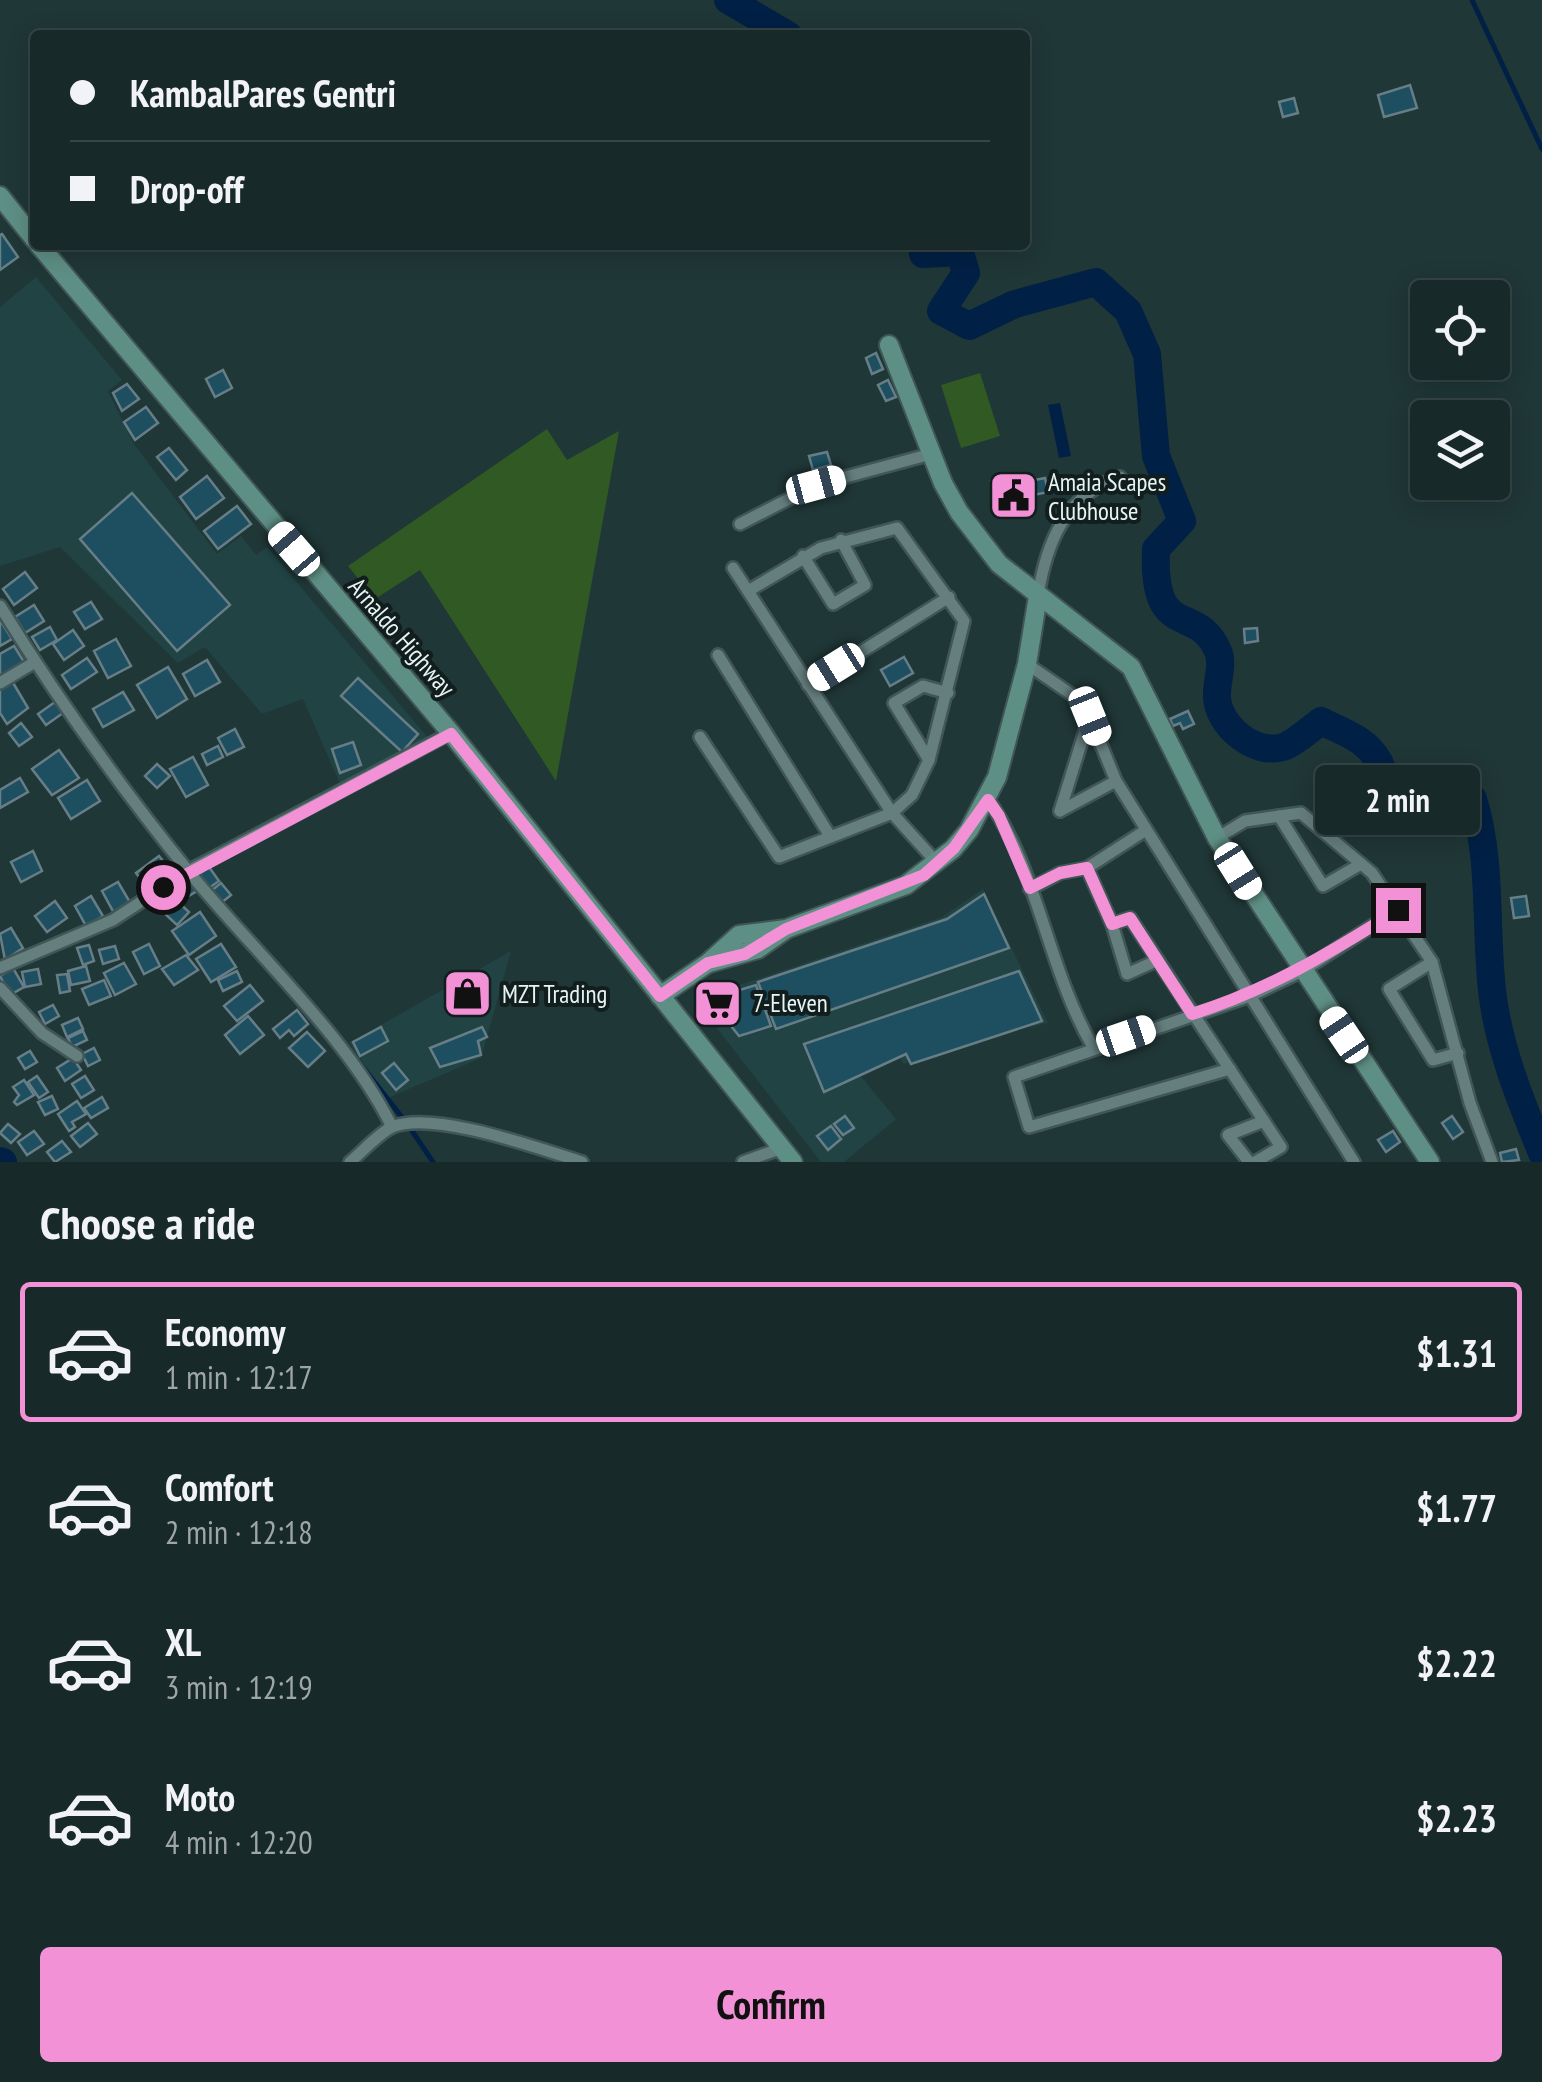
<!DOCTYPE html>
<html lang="en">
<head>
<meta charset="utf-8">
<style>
  :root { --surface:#182929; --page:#213131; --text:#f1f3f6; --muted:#9fa6a8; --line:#364546; --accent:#f291d6 }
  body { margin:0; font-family:"PT Sans Narrow",sans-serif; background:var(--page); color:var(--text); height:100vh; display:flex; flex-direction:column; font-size:38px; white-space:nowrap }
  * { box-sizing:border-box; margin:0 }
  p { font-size:32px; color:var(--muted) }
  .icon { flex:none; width:55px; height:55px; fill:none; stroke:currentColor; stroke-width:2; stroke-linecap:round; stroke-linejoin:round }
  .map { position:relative; height:1162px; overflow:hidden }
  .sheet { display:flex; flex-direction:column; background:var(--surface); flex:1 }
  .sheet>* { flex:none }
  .banner { position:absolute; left:30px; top:30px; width:1000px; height:220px; border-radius:10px; box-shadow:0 5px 25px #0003,0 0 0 2px var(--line); display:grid; align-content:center; height:220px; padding:0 40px; background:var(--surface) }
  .fabs { position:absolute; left:1410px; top:280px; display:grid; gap:20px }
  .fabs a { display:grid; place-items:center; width:100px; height:100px; border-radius:10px; background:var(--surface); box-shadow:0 5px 25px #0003,0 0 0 2px var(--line); font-size:50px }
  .end { position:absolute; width:45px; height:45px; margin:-22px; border:12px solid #f291d6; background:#111; box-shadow:0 0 0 5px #111 }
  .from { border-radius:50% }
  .bubble { position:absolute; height:70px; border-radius:10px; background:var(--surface); box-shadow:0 5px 25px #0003,0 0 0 2px var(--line); font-size:32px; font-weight:800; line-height:70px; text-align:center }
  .car { position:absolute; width:30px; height:60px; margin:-30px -15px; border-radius:12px; box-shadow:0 0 8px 2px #0007; background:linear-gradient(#fff 24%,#345 0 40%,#fff 0 76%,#345 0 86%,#fff 0) }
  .banner b { display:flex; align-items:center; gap:35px; height:95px; font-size:38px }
  .banner b+b { border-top:2px solid var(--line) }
  .banner i { width:25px; height:25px; background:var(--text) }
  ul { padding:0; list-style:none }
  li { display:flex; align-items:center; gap:30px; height:140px; margin:0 20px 15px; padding:0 20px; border:5px solid transparent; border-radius:10px }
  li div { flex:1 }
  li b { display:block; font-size:38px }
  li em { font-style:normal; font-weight:800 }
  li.active { border-color:var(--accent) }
  li>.icon { width:90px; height:90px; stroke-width:1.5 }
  h2 { padding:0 40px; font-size:45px; line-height:120px }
  .primary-button { display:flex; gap:20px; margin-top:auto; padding:20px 40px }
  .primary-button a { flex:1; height:115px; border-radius:10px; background:var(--accent); color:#111; font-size:40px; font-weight:800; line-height:115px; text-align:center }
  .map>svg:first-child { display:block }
  .built { fill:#214343 }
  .green { fill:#315924 }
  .water { fill:#002045 }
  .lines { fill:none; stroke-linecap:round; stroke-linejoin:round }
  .stream { stroke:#002045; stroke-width:5 }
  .river { stroke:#002045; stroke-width:28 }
  .building { fill:#1d4f61; stroke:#687e87; stroke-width:2.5 }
  .street-casing { stroke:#415656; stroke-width:16 }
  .secondary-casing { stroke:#415656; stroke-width:22 }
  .street { stroke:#657e7e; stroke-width:11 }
  .secondary { stroke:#5e8f84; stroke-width:18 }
  .route { stroke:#f291d6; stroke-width:12 }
  .labels { text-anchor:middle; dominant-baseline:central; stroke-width:8; stroke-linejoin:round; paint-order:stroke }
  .poi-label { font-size:25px; fill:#e7f4f4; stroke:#121d1d; text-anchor:start }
  .street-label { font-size:25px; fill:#e7f4f4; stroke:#121d1d }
</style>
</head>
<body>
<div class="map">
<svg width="1542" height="1162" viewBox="0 0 1542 1162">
  <rect width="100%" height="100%" fill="#203737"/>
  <g class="built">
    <path d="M36,277l86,103 -14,11 26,53 83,110 24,-18 15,19 11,-8 163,193 -90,44 -37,-85 -41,15 -57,-67 -27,16 -118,-116 -60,19v-259z"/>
    <path d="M983,889l65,134 -79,18 -65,23 -5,-7 -39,18 36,44 -52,43h-23l-126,-162 247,-83z"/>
    <path d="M511,951l-30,107 -93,40 -39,-55z"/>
  </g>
  <g class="green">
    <path d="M980,373l20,63 -39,12 -20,-63z"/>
    <path d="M547,429l20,31 52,-29 -63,350 -136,-211 -45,29 -27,-33z"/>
  </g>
  <path class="water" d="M1060,403l11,53 -12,2 -11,-53z"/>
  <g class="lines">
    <g class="stream">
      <path d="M1472,0l70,149"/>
      <path d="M358,1061l47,60"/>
      <path d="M410,1128l23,34"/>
    </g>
    <g class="river">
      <path d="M728,0l60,35"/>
      <path d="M922,245l1,9 37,-2 6,21 -25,38 28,15 46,-22 81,-22 32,29 19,43 9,102 26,65 -26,28c-4,95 41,52 62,102 6,13 -2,32 -1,46 1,28 37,59 66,50 12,-4 27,-18 38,-26 22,11 46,18 58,41 8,16 8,28 22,42 27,0 46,-13 72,-5 19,61 12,128 19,191 6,56 29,112 50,163"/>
      <path d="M0,1161l3,1"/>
    </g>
  </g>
  <g class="building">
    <path d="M1410,85l7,23 -33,9 -6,-22z"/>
    <path d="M1294,98l4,15 -15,4 -4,-15z"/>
    <path d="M2,234l16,23 -18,13v-35z"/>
    <path d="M876,353l7,16 -11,5 -6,-16z"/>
    <path d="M223,370l9,18 -17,9 -9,-18z"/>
    <path d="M888,380l8,17 -10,4 -8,-16z"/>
    <path d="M127,384l12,15 -17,12 -9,-18z"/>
    <path d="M146,407l12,16 -23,17 -11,-18z"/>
    <path d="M169,448l18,22 -11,10 -19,-23z"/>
    <path d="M827,452l4,13 -18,5 -4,-14z"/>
    <path d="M207,476l17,22 -28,21 -16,-22z"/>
    <path d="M1013,476l2,8 30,-6 3,14 -34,7 3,14 -11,3 -3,-14 -7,1 -5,-22z"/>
    <path d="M132,493l98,112 -53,46 -97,-112z"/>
    <path d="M237,506l14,18 -33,25 -14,-18z"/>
    <path d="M25,572l12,16 -23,17 -11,-16z"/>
    <path d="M91,602l11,17 -17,10 -11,-17z"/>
    <path d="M34,605l10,16 -19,12 -10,-16z"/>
    <path d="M0,620l12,19 -12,7z"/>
    <path d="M50,627l7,13 -17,10 -8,-13z"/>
    <path d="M1257,628l1,13 -13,2 -1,-14z"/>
    <path d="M73,630l11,16 -20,14 -11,-16z"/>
    <path d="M116,639l15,27 -23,12 -14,-27z"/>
    <path d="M14,646l12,19 -26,15v-26z"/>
    <path d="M904,657l9,16 -23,13 -9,-16z"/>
    <path d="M87,658l10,14 -26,17 -9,-14z"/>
    <path d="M207,660l13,22 -25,14 -12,-22z"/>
    <path d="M168,667l19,32 -30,19 -20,-33z"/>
    <path d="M358,678l60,56 -16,18 -61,-56z"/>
    <path d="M12,681l16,27 -21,16 -7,-11v-24z"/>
    <path d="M123,692l11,18 -31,17 -10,-18z"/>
    <path d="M55,702l8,11 -17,12 -8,-11z"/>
    <path d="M1188,711l6,13 -11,5 -3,-6 -7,3 -3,-7z"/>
    <path d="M21,723l11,14 -13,9 -10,-13z"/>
    <path d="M235,729l9,18 -17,8 -9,-17z"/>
    <path d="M353,742l8,23 -21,8 -8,-24z"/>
    <path d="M218,746l5,11 -16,8 -5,-11z"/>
    <path d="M59,750l20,28 -27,17 -20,-26z"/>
    <path d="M193,757l15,28 -22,12 -16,-28z"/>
    <path d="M157,764l13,12 -13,12 -12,-12z"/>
    <path d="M20,778l8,14 -28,16v-18z"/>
    <path d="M87,780l13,21 -29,18 -13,-21z"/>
    <path d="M33,851l9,20 -21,11 -10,-20z"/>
    <path d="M159,856l15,19 -23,17 -15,-19z"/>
    <path d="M209,867l10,14 -10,7 -10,-14z"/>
    <path d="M118,882l13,22 -17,9 -12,-22z"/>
    <path d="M192,882l5,9 -17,10 -6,-9z"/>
    <path d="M221,883l10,12 -10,8 -10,-12z"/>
    <path d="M984,894l25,54 -233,81 -18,-47 189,-63z"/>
    <path d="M91,896l12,20 -17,10 -11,-20z"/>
    <path d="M1526,896l3,20 -15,2 -3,-20z"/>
    <path d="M175,899l14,13 -12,13 -14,-13z"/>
    <path d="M55,901l12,17 -20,14 -12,-16z"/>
    <path d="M200,912l16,24 -27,19 -17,-24z"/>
    <path d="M11,928l12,20 -18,12 -5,-26z"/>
    <path d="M149,944l11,22 -16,8 -11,-22z"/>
    <path d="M221,944l15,23 -25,15 -15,-23z"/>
    <path d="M89,945l5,16 -11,4 -6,-17z"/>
    <path d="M115,946l4,13 -16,5 -4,-14z"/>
    <path d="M186,955l12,15 -24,15 -12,-16z"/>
    <path d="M124,963l12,21 -21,11 -11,-22z"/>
    <path d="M86,966l4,15 -19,4 -3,-14z"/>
    <path d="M13,968l11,19 -14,8 -10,-19z"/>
    <path d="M38,969l3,15 -16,3 -3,-15z"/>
    <path d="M237,971l5,11 -19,9 -5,-11z"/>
    <path d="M1019,971l23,50 -131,43 -5,-10 -82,38 -20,-48z"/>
    <path d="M67,974l3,17 -10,2 -3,-18z"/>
    <path d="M104,980l7,16 -22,9 -7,-16z"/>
    <path d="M250,985l13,16 -26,20 -13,-15z"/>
    <path d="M756,985l15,41 -32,10 -29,-37z"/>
    <path d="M53,1005l6,11 -14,8 -6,-12z"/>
    <path d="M297,1010l11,14 -14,12 -5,-6 -9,8 -7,-9z"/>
    <path d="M248,1016l16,19 -24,19 -15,-19z"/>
    <path d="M78,1018l5,11 -16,8 -5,-12z"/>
    <path d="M381,1027l7,14 -28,15 -7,-14z"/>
    <path d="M482,1027l5,10 -9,4 3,14 -41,12 -10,-19z"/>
    <path d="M83,1031l4,9 -15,7 -4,-9z"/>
    <path d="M307,1032l18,19 -17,16 -19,-19z"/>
    <path d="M94,1048l6,12 -12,6 -6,-12z"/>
    <path d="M30,1051l7,11 -12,7 -7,-11z"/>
    <path d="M73,1058l8,12 -16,11 -8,-13z"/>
    <path d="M394,1063l14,17 -12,10 -14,-17z"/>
    <path d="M37,1076l11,16 -9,6 -11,-16z"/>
    <path d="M85,1076l9,14 -13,8 -9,-14z"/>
    <path d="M24,1080l10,15 -17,10 -3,-3 5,-7 -6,-8z"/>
    <path d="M52,1096l6,13 -13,6 -7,-13z"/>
    <path d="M102,1097l6,11 -17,10 -7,-10z"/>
    <path d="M77,1101l9,13 -14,8 3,5 -6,4 -11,-17z"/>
    <path d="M845,1116l9,12 -11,7 -9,-11z"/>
    <path d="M1452,1116l11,16 -10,7 -11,-16z"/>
    <path d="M88,1123l9,11 -17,13 -9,-11z"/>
    <path d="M8,1124l12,10 -9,9 -11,-10z"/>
    <path d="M831,1126l10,13 -13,11 -11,-14z"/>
    <path d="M34,1131l10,13 -17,11 -9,-13z"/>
    <path d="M1393,1131l7,11 -14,10 -8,-12z"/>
    <path d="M62,1141l9,11 -16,10 -8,-10z"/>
    <path d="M1516,1149l3,11 -17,2 -2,-9z"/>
  </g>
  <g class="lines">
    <defs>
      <g id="street">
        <path d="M740,524l76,-39 115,-31"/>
        <path d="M803,556l30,48 32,-19 -24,-45"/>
        <path d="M733,568l159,245 46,51"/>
        <path d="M1038,596c8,-53 28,-102 82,-119"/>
        <path d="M0,606c57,92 121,182 189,266 64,79 159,165 203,255"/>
        <path d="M718,655l112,181"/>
        <path d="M1027,664l57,39 32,78 238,381"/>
        <path d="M0,683l35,-21"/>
        <path d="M808,685l141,-88"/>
        <path d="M700,737l79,120 113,-44 20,-18 17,-35 35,-139 -67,-93 -76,20 -73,43"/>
        <path d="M929,760l-35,-57 29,-17 25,7"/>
        <path d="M988,799c51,74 60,171 105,248"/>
        <path d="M1060,811l30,-96"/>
        <path d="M1060,811l56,-30"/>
        <path d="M1279,816l44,70 38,-22"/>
        <path d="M1217,838l28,-17 56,-8 71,60 60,89 38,141 22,59"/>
        <path d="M1087,868l25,56 15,50 31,-14"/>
        <path d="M1030,889l30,-16 27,-5 59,-38"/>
        <path d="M1112,924l18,-6 151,229 -26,15"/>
        <path d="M1432,962l-43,27 44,71 25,-7"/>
        <path d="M0,968l113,-48 75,-49 263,-138"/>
        <path d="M0,988l42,45 35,23"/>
        <path d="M1230,1069l-201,58 -15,-50 236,-81 52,-25 95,-61"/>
        <path d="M350,1162c12,-10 28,-28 42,-35 41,-17 148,22 190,35"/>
        <path d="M743,1162l39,-14"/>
        <path d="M1249,1162l-21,-27 36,-14"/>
      </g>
      <g id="secondary">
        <path d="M0,196l35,44"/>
        <path d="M39,245l412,488 342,429"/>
        <path d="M889,345l54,138 16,29 40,52 132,103 86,171 213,324"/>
        <path d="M709,963l49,-14 27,-19"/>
        <path d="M660,996l48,-33 31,-28 47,-6 120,-44 47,-36 16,-19 28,-53 30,-113 11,-68"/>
      </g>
    </defs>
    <use href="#street" class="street-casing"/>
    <use href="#secondary" class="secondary-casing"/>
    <use href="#street" class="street"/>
    <use href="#secondary" class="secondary"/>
  </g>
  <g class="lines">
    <path class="route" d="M163,887l288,-153 209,262 48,-33 37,-9 41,-25 138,-54 30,-27 34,-48 11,16 31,72 30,-15 27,-5 25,56 18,-6 62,96c76,-24 138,-61 206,-104"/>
  </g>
  <defs>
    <symbol id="civic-square" viewBox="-11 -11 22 22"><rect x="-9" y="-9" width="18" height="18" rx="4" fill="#f291d6" stroke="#121d1d"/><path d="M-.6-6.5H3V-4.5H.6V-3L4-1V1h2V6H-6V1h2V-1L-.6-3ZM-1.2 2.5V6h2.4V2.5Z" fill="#111"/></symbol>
    <symbol id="shop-square" viewBox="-11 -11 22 22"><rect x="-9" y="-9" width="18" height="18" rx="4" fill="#f291d6" stroke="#121d1d"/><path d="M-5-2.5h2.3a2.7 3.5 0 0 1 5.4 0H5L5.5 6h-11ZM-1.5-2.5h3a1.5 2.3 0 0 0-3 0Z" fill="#111"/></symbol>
    <symbol id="supermarket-square" viewBox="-11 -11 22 22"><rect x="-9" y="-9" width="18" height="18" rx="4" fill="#f291d6" stroke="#121d1d"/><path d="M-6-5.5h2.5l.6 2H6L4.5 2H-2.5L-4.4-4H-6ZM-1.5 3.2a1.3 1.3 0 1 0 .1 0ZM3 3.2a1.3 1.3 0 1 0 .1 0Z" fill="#111"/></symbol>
  </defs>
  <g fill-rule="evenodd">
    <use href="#civic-square" x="986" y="468" width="55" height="55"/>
    <use href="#shop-square" x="440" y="966" width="55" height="55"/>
    <use href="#supermarket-square" x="690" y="976" width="55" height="55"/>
  </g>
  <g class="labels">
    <g class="poi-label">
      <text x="1048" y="482">Amaia Scapes<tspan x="1048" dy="29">Clubhouse</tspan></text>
      <text x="502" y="994">MZT Trading</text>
      <text x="753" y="1003">7-Eleven</text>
    </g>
    <g class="street-label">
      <text transform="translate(402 637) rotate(49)">Arnaldo Highway</text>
    </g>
  </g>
</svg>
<div class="fabs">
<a><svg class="icon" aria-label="locate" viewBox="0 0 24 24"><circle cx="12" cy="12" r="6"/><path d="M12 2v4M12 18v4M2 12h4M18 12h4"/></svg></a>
<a><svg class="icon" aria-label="layers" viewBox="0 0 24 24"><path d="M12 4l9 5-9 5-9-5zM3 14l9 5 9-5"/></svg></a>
</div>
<i class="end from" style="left:163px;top:887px"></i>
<i class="end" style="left:1398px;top:910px"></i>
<div class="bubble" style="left:1315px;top:765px;width:165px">2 min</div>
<i class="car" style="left:816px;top:485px;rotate:75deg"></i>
<i class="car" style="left:294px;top:549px;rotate:319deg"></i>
<i class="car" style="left:836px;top:667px;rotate:238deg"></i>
<i class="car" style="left:1090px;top:716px;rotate:158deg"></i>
<i class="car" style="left:1238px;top:871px;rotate:148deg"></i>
<i class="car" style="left:1344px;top:1035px;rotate:326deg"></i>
<i class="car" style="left:1126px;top:1036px;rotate:71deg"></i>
<div class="banner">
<b><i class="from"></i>KambalPares Gentri</b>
<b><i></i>Drop-off</b>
</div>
</div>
<section class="sheet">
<h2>Choose a ride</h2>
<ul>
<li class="active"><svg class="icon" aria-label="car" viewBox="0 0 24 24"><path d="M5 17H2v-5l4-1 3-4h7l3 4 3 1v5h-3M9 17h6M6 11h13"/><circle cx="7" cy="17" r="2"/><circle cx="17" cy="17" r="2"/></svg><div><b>Economy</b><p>1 min · 12:17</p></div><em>$1.31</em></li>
<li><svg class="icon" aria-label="car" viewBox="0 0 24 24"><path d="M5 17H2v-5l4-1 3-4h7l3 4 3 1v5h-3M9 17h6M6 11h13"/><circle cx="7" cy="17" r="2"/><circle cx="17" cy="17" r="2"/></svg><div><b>Comfort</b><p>2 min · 12:18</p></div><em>$1.77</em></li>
<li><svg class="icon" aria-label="car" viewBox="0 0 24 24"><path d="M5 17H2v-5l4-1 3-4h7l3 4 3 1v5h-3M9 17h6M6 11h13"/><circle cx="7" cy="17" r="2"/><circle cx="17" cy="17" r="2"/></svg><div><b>XL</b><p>3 min · 12:19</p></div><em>$2.22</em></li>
<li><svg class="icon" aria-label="car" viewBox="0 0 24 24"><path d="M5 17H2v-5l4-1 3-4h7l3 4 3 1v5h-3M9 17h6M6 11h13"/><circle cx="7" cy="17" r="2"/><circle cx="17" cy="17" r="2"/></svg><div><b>Moto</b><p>4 min · 12:20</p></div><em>$2.23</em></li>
</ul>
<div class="primary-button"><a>Confirm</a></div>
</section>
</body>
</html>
